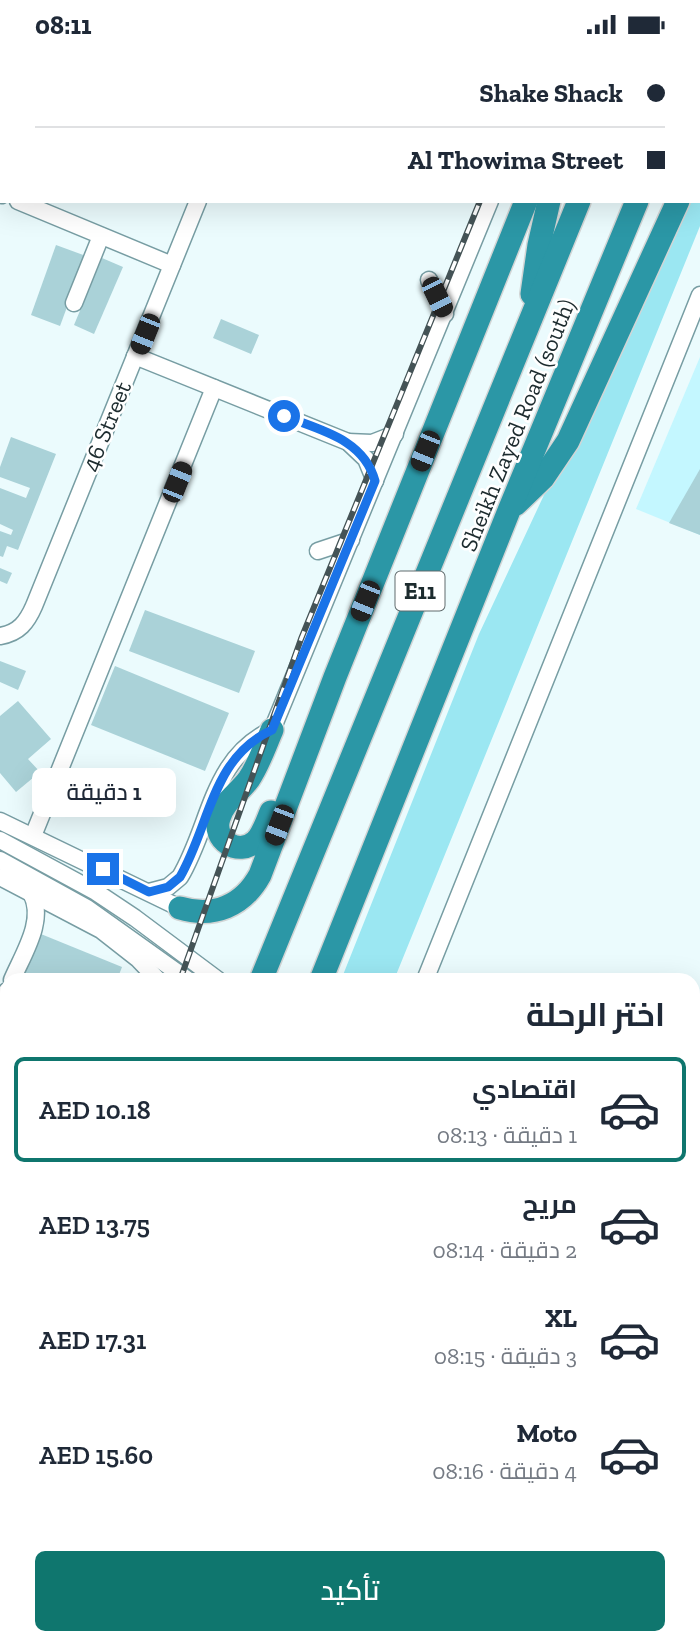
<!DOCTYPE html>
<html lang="ar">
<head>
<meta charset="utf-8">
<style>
  :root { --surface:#fff; --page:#f6f6f7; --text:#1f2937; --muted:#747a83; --line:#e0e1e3; --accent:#0f766e }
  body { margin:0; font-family:"Zilla Slab",Cairo,serif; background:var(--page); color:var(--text); direction:rtl; height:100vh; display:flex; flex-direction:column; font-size:26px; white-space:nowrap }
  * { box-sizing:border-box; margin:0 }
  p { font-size:23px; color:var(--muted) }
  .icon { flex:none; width:38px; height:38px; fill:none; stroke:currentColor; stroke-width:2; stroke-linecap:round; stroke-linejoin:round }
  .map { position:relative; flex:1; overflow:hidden; direction:ltr }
  .panel { position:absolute; left:0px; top:924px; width:700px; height:672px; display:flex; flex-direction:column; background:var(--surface); border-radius:21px 21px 0 0; box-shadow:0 7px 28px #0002; direction:rtl }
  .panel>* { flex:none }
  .guide { position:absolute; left:0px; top:0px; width:700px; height:154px; box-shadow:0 7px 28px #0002; direction:rtl; display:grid; align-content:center; height:154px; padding:0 35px; background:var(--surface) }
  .end { position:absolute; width:32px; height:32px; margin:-16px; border:9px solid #1a73e8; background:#fff; box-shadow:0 0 0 4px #fff }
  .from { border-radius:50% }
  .bubble { position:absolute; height:49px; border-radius:10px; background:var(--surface); box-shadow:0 7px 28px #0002; font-size:23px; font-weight:600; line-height:49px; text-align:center; direction:rtl }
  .car { position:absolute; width:21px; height:42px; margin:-21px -10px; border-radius:9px; box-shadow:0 0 5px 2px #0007; background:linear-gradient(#222 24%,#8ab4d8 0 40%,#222 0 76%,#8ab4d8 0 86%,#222 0) }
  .guide b { display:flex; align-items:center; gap:24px; height:66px; font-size:26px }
  .guide b+b { border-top:2px solid var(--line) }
  .guide i { width:18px; height:18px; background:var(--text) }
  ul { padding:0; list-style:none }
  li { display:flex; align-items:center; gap:21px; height:105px; margin:0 14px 10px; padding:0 21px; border:4px solid transparent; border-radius:10px }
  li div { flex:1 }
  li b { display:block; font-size:26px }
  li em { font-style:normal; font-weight:600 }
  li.active { border-color:var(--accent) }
  li>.icon { width:63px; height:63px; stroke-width:1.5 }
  h2 { padding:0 35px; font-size:32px; line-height:84px }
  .button { display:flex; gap:14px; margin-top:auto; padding:14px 35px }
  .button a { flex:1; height:80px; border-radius:10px; background:var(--accent); color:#fff; font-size:28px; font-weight:600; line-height:80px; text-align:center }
  .status { display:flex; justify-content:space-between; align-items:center; height:49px; padding:0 35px; background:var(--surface); direction:ltr }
  .status svg { height:19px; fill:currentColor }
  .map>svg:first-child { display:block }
  .built { fill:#c4f7ff }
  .green { fill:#9be7f2 }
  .building { fill:#aad2d8 }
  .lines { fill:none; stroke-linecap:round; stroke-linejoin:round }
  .minor-casing { stroke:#779da3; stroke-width:19 }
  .highway-casing { stroke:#d2d5d5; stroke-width:26 }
  .minor { stroke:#fff; stroke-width:16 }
  .highway { stroke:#2b97a6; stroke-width:23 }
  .rail-casing { stroke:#445356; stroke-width:6 }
  .rail { stroke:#fff; stroke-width:3.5; stroke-dasharray:10; stroke-linecap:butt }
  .route { stroke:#1a73e8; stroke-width:9 }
  .labels { text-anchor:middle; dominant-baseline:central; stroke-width:5; stroke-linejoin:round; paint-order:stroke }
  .shield { fill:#fff; stroke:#606b6d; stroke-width:2 }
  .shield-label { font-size:23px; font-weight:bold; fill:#1c2b2e }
  .street-label { font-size:24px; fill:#1c2b2e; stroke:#fff }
</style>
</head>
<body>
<div class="status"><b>08:11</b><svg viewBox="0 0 49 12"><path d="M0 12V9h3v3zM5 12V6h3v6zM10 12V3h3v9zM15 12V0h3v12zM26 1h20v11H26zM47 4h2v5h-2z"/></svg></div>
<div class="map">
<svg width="700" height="1596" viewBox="0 0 700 1596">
  <rect width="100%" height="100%" fill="#ebfbfd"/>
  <g class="built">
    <path d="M700,308v178l-64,-26z"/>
    <path d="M700,1309v135h-7v-119z"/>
    <path d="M693,1462l7,1v133h-85l1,-7h77z"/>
  </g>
  <path class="green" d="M700,125v52l-306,754h-53l138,-346 180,-385 28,-48h11z"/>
  <g class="building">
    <path d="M56,196l30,11 -26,70 -29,-11z"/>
    <path d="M102,209l21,9 -29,67 -20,-9z"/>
    <path d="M221,270l38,16 -8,19 -38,-16z"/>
    <path d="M11,388l45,17 -38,96 -11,-4 -4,11 -3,-1v-25l11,4 2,-5 -13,-6v-36l26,10 4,-10 -30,-11v-10z"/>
    <path d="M700,420v66l-31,-12z"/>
    <path d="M0,519l12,5 -5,11 -7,-3z"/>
    <path d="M145,561l110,41 -16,42 -110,-42z"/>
    <path d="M0,612l26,10 -8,19 -18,-8z"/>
    <path d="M115,617l114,47 -24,58 -114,-46z"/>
    <path d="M18,652l33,38 -23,20 12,13 -24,20 -16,-19v-57z"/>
    <path d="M36,883l86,35 -5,13h-101z"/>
    <path d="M7,954v142l-7,-3v-122z"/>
    <path d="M0,1115l7,3v32l-7,-3z"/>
    <path d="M0,1162l7,3 -1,41 -6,-2z"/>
    <path d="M700,1165v22l-7,-3z"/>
    <path d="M695,1383l5,2v8l-7,18z"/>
  </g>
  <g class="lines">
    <defs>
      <g id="minor">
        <path d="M8,2v-2"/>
        <path d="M260,2v-2"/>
        <path d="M554,2v-2"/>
        <path d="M0,23l2,-4"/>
        <path d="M0,145l2,1"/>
        <path d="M18,152l154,64"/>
        <path d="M429,231l16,34"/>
        <path d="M74,254l27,-67"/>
        <path d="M135,307l213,86 18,17 9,22"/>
        <path d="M348,393l24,1 23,-9"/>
        <path d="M318,502l33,-11"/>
        <path d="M0,587c19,-3 27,-14 34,-30l164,-405"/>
        <path d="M0,772l180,87"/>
        <path d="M33,787l181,-448"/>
        <path d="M0,791l96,52 39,26 83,62"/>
        <path d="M0,811l87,48 101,72"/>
        <path d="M0,828l101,53 37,29 20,21"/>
        <path d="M149,843l19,-5 12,-10c31,-52 31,-119 92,-147l218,-529"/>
        <path d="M12,931c11,-26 34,-60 19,-87"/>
        <path d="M425,931l275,-685"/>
        <path d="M0,959l7,-17"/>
        <path d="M693,1090l7,2"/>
        <path d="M693,1106l7,1"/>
        <path d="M693,1124l7,2"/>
        <path d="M693,1140l7,2"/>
        <path d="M0,1278l7,-17"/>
        <path d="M0,1334l7,-16"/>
        <path d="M144,1596l3,-7"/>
      </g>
      <g id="highway">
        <path d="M586,2l1,-2"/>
        <path d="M605,2l1,-2"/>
        <path d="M641,2l1,-2"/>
        <path d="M698,3l1,-3"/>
        <path d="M698,107l2,-4"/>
        <path d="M532,245l7,-49 10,-44"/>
        <path d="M516,455l27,-26 25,-37 110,-240"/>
        <path d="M271,763c-4,9 -8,22 -15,29 -18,16 -44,-1 -37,-23 5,-17 20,-25 30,-39 10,-15 16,-33 23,-49"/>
        <path d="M180,859c34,10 63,-2 80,-33l75,-198 191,-476"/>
        <path d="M261,931l318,-779"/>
        <path d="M321,931l189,-472 127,-307"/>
        <path d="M0,1558l7,-15"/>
        <path d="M46,1596l3,-7"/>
      </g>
    </defs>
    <use href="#minor" class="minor-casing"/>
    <use href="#highway" class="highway-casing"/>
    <use href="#minor" class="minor"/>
    <use href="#highway" class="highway"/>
    <defs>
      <g id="rail">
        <path d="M549,2l1,-2"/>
        <path d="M180,931l121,-341 179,-438"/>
        <path d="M0,1391l7,-17"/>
        <path d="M0,1415l7,-17"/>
      </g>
    </defs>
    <use href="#rail" class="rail-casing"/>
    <use href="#rail" class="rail"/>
  </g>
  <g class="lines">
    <path class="route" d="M103,820l46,23 19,-5 12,-10c30,-52 32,-120 92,-147l103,-249c-11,-42 -55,-51 -91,-65"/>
  </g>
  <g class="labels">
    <rect class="shield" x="395.5" y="522.5" width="49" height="39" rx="5"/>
    <g class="shield-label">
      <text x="420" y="542">E11</text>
    </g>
    <g class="street-label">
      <text transform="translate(517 376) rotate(-68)">Sheikh Zayed Road (south)</text>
      <text transform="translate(106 377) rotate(-68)">46 Street</text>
    </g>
  </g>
</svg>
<i class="end from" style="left:284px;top:367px"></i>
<i class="end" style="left:103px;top:820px"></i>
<div class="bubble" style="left:32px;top:719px;width:144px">1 دقيقة</div>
<i class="car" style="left:437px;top:248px;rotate:154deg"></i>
<i class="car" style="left:145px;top:285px;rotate:202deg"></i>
<i class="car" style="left:425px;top:402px;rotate:202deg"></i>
<i class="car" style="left:177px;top:433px;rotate:22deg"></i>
<i class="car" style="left:365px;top:552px;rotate:202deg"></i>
<i class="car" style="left:279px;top:776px;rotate:201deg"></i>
<div class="guide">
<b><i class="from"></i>Shake Shack</b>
<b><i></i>Al Thowima Street</b>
</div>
<section class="panel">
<h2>اختر الرحلة</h2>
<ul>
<li class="active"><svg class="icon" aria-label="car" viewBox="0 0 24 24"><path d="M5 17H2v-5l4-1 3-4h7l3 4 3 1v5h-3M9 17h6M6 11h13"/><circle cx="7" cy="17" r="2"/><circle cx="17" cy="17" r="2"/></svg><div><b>اقتصادي</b><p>1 دقيقة · 08:13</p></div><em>AED 10.18</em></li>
<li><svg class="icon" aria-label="car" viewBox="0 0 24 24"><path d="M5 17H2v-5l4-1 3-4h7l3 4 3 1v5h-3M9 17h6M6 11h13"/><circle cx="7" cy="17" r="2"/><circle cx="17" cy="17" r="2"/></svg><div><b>مريح</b><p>2 دقيقة · 08:14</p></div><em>AED 13.75</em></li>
<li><svg class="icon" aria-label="car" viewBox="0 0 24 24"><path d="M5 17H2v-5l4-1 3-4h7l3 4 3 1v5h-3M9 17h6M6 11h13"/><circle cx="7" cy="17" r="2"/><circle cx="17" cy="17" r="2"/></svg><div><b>XL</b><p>3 دقيقة · 08:15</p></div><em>AED 17.31</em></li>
<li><svg class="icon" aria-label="car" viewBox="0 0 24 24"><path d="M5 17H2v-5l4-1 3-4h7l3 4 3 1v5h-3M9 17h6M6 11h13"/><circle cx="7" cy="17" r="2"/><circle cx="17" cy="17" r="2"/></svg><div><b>Moto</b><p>4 دقيقة · 08:16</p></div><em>AED 15.60</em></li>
</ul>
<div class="button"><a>تأكيد</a></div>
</section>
</div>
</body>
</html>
